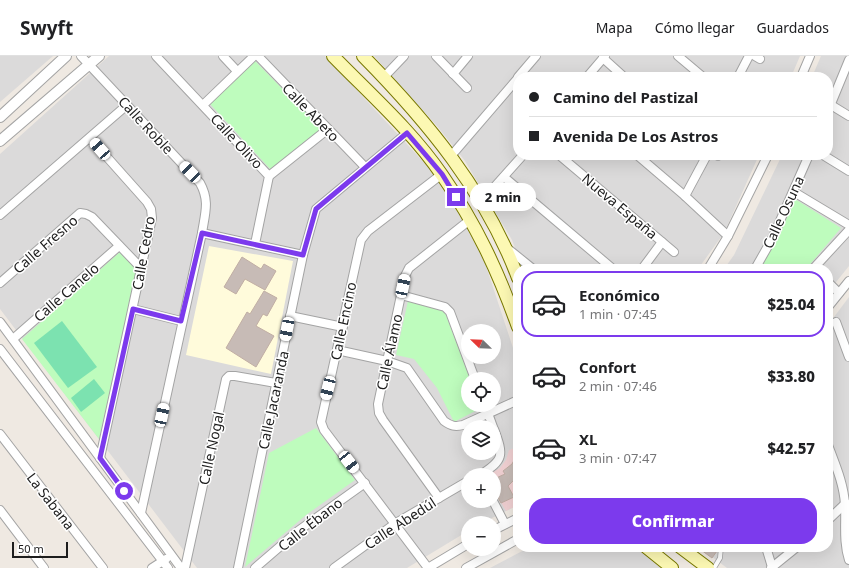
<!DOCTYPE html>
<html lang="es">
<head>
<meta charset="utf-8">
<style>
  :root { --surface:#fff; --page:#f2f2f2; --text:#202124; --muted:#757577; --line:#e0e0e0; --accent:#7c3aed }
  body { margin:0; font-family:"Noto Sans",sans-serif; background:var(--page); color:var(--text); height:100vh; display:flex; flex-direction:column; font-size:15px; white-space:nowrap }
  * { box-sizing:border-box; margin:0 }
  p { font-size:13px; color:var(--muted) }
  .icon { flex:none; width:22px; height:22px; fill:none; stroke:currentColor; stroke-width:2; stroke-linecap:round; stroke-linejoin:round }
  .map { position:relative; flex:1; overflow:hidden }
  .panel { position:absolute; left:513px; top:208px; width:320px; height:288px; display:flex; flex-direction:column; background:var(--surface); border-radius:16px; box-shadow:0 4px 16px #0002 }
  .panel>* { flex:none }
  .top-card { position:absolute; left:513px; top:16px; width:320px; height:88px; border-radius:16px; box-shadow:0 4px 16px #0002; display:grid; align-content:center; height:88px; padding:0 16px; background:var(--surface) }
  .needle { width:26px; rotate:293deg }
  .tools { position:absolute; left:461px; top:268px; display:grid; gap:8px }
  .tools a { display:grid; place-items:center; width:40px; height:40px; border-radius:50%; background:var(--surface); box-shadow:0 4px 16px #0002; font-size:20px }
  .scale { position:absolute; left:12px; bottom:10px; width:56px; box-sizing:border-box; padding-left:4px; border:2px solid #1d1d1d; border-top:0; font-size:11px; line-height:14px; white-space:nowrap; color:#1d1d1d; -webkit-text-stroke:3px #fff; paint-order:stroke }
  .end { position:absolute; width:18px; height:18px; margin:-9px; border:5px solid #7c3aed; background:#fff; box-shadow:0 0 0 2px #fff }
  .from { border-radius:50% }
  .bubble { position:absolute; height:28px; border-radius:14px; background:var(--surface); box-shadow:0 4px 16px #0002; font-size:13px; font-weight:800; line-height:28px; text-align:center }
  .car { position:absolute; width:12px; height:24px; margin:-12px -6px; border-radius:5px; box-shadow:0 0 3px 1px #0007; background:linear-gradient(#fff 24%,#345 0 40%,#fff 0 76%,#345 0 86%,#fff 0) }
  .top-card b { display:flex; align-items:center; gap:14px; height:38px; font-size:15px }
  .top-card b+b { border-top:1px solid var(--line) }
  .top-card i { width:10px; height:10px; background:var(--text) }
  ul { padding:7px 0 0; list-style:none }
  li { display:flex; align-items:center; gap:12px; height:66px; margin:0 8px 6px; padding:0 8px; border:2px solid transparent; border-radius:16px }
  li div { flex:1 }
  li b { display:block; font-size:15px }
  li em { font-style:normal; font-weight:800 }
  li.active { border-color:var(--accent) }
  li>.icon { width:36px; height:36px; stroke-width:1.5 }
  .primary-button { display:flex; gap:8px; margin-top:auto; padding:8px 16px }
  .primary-button a { flex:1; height:46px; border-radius:16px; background:var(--accent); color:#fff; font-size:16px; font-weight:800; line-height:46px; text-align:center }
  header { display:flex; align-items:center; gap:24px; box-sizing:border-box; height:56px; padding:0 20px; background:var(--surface); border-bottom:1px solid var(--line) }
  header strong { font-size:19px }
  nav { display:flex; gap:22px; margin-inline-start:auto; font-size:14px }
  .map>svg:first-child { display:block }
  .residential { fill:#dbdada; fill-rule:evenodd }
  .commercial { fill:#f1d1d3 }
  .education { fill:#fffbdb }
  .park { fill:#befcbd }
  .pitch { fill:#7ce2b0 }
  .building { fill:#c7bbb6; stroke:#c1aea4 }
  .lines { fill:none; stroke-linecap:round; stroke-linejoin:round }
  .service-casing { stroke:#a4a4a4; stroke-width:5.5 }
  .minor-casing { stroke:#a4a4a4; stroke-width:10 }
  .tertiary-casing { stroke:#a4a4a4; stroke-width:12 }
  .secondary-casing { stroke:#787800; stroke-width:14 }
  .service { stroke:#fff; stroke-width:4 }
  .minor { stroke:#fff; stroke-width:8 }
  .tertiary { stroke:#fff; stroke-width:10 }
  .secondary { stroke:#fcf8b3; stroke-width:12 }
  .route { stroke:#7c3aed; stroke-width:5 }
  .labels { text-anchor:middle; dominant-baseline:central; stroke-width:3; stroke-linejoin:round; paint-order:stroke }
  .street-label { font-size:14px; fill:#1d1d1d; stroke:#fff }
</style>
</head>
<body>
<header>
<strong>Swyft</strong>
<nav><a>Mapa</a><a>Cómo llegar</a><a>Guardados</a></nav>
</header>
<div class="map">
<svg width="849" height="512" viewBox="0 0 849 512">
  <rect width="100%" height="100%" fill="#efe9e2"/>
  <g class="residential">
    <path d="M0,0h53l-53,46z"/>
    <path d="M109,0h216l106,114 28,43 26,50 33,100v142l-36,18h-14v8l-61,37h-210l-197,-259v-155zM468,275h26v26h-26zM468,323h26v26h-26zM468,371h26v26h-26zM468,419h26v26h-26z"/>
    <path d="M374,0h426l-9,21h-273v78h241l-35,78 -26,36h-175l-11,-29 -47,-79 -28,-35z"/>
    <path d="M821,0h28v210l-21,26v-23h-104l10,-14 48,-100h46v-78h-16z"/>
    <path d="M849,241v271h-122l-28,-21h129v-222z"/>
    <path d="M530,491h105l26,21h-171z"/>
  </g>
  <path class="commercial" d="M518,391v58l-12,6 -12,-21v-15h-6l12,-7 6,-8 3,-10z"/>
  <path class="education" d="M209,190l84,15 -22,113 -85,-19z"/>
  <g class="park">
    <path d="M255,5l67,68 -50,42 -62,-67z"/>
    <path d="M795,143l46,29 -35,41h-46l15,-26z"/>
    <path d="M120,196l17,18 -38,169 -77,-100z"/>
    <path d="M408,245l35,6 27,72h-2v26h12l1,3 -27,14 -17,-34 -23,-29 -18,-4z"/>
    <path d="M316,372l39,52 -49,35 -61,52 24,-114z"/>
  </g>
  <g class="pitch">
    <path d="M62,265l35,46 -29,21 -34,-45z"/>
    <path d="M94,323l11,14 -24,19 -10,-14z"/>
  </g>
  <g class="building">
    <path d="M242,201l19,12 3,-5 12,7 -11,19 -20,-11 -9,15 -12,-7z"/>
    <path d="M264,235l13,7 -10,18 -4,-2 -7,12 18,10 -18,31 -30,-19 21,-36 3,2z"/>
    <path d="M518,397v23l-10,10 6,11 -13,6 -7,-13v-11l11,-5 -2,-3 9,-7z"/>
    <path d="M697,491h20v4l-5,7z"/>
  </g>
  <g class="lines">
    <defs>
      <path id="service" d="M714,512l6,-10 1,-11"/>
      <g id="minor">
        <path d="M81,0l119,127c10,18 5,30 2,50l-61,280"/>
        <path d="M156,0l113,120 -14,68"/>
        <path d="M223,0l14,15"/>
        <path d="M258,0l107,111"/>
        <path d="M436,0l31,32"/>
        <path d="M678,0l25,21"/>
        <path d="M755,0l5,3"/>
        <path d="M603,2l21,19"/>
        <path d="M453,18l15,-18"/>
        <path d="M384,21l20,-21"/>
        <path d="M518,21l18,-21"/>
        <path d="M587,21l18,-21"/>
        <path d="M738,21l11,-21"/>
        <path d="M801,21l9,-21"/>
        <path d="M203,49l51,-49"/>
        <path d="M831,49l18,11"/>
        <path d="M828,55l21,-51"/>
        <path d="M90,82l57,64 4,7 1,9 -52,240"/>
        <path d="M559,99l115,97"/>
        <path d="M637,99l48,41 43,40"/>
        <path d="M717,99l1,1"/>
        <path d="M823,99l26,16"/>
        <path d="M451,100l67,-78"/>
        <path d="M269,120l59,-47"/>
        <path d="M504,121l109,92"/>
        <path d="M794,136l55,33"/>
        <path d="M685,140l22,-41"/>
        <path d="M481,146l42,-47"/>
        <path d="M0,159l127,-110"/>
        <path d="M202,177l101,22"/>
        <path d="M507,192l26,21"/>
        <path d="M642,213l20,-27"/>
        <path d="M708,213l20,-33 40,-81"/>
        <path d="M755,213l17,-30 37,-84"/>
        <path d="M813,213l36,-39"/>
        <path d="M828,226l11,11"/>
        <path d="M0,227l80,-70 6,1 6,3 50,52"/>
        <path d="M401,239l44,12 5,5 25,67"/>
        <path d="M828,251l21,-26"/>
        <path d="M133,253l48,12"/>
        <path d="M290,260l53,11"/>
        <path d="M0,266l181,246"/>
        <path d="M836,266l13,35"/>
        <path d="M13,283l106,-93"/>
        <path d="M0,293l168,219"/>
        <path d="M337,294l50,11 20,7 37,53c7,5 11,6 19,4l55,-25"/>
        <path d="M485,349l8,22"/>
        <path d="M0,378l103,134"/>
        <path d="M828,389c7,19 16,39 17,60 1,19 -2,36 4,55"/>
        <path d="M480,419c24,-15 24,-19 14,-46"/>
        <path d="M439,442l-56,-78 -4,-7 -1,-9 27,-128 4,-8 62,-49"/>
        <path d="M493,445l12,23"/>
        <path d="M0,454l44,58"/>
        <path d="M828,464l18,-17"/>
        <path d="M494,474l24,-12"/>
        <path d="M766,491l6,20"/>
        <path d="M152,512l14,-9"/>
        <path d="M185,512l41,-189 3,-3h6l41,7"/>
        <path d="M238,512l65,-313 13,-46 91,-76"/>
        <path d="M255,512l43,-37 67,-48"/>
        <path d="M334,512l62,-45 72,-42"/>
        <path d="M428,512l-104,-138 -3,-8 40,-182 7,-9 74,-57"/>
        <path d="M428,512l40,-24"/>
        <path d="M466,512l52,-29"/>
        <path d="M771,512l26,-21"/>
      </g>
      <g id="tertiary">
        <path d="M0,61l66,-61"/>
        <path d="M0,85l99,-85"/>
      </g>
      <g id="secondary">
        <path d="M333,0c37,38 79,75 109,119 34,49 56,96 76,152"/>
        <path d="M363,0c64,65 123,136 155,222"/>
        <path d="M646,491l26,21"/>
        <path d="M680,491l28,21"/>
      </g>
    </defs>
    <use href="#service" class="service-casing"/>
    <use href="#minor" class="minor-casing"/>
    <use href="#tertiary" class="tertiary-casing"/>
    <use href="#secondary" class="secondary-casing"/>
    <use href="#service" class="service"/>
    <use href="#minor" class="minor"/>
    <use href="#tertiary" class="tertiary"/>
    <use href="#secondary" class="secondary"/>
  </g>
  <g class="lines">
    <path class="route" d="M124,435l-24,-33 33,-149 48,12 21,-88 101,22 13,-46 91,-76 35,41 14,23"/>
  </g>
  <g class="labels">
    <g class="street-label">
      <text transform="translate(311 56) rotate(46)">Calle Abeto</text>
      <text transform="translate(146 69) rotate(47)">Calle Roble</text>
      <text transform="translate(237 85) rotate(47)">Calle Olivo</text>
      <text transform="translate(620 150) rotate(40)">Nueva España</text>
      <text transform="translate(783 156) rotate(-65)">Calle Osuna</text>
      <text transform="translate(45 188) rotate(-41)">Calle Fresno</text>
      <text transform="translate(143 197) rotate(-80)">Calle Cedro</text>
      <text transform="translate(66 236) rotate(-41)">Calle Canelo</text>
      <text transform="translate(343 265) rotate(-78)">Calle Encino</text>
      <text transform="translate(389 296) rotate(-78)">Calle Álamo</text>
      <text transform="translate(273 344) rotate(-78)">Calle Jacaranda</text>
      <text transform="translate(211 392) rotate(-78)">Calle Nogal</text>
      <text transform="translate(51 445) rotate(52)">La Sabana</text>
      <text transform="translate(400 467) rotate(-33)">Calle Abedúl</text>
      <text transform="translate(310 468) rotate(-38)">Calle Ébano</text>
    </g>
  </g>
</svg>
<div class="tools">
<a><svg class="needle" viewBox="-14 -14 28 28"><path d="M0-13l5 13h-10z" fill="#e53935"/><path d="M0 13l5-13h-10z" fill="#757577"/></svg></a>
<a><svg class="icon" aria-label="locate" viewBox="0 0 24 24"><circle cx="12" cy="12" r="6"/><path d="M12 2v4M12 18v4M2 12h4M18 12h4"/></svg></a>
<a><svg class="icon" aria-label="layers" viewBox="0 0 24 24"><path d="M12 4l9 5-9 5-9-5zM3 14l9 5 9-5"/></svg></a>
<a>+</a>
<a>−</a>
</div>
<div class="scale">50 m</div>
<i class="end from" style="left:124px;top:435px"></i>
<i class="end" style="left:456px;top:141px"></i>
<div class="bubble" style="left:470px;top:127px;width:66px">2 min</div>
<i class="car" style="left:100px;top:93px;rotate:319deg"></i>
<i class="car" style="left:190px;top:116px;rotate:316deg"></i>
<i class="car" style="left:403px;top:230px;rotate:12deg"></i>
<i class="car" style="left:287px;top:273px;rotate:191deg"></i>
<i class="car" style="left:328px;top:332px;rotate:194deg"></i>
<i class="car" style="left:162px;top:359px;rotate:12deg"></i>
<i class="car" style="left:349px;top:406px;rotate:142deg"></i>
<div class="top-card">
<b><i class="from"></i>Camino del Pastizal</b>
<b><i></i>Avenida De Los Astros</b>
</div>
<section class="panel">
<ul>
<li class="active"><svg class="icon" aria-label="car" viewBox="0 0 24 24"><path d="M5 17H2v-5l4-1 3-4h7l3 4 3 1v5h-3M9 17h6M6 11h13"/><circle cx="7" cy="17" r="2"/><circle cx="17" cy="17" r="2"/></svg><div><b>Económico</b><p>1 min · 07:45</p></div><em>$25.04</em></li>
<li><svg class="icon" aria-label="car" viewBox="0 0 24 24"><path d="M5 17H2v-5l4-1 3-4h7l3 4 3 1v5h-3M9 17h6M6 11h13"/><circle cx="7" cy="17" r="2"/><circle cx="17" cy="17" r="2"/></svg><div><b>Confort</b><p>2 min · 07:46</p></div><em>$33.80</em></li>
<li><svg class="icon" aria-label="car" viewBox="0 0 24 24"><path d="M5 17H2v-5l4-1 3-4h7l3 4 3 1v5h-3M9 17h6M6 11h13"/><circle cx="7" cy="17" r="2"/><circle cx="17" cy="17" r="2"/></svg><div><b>XL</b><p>3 min · 07:47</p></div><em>$42.57</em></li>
</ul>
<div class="primary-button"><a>Confirmar</a></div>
</section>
</div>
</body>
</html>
